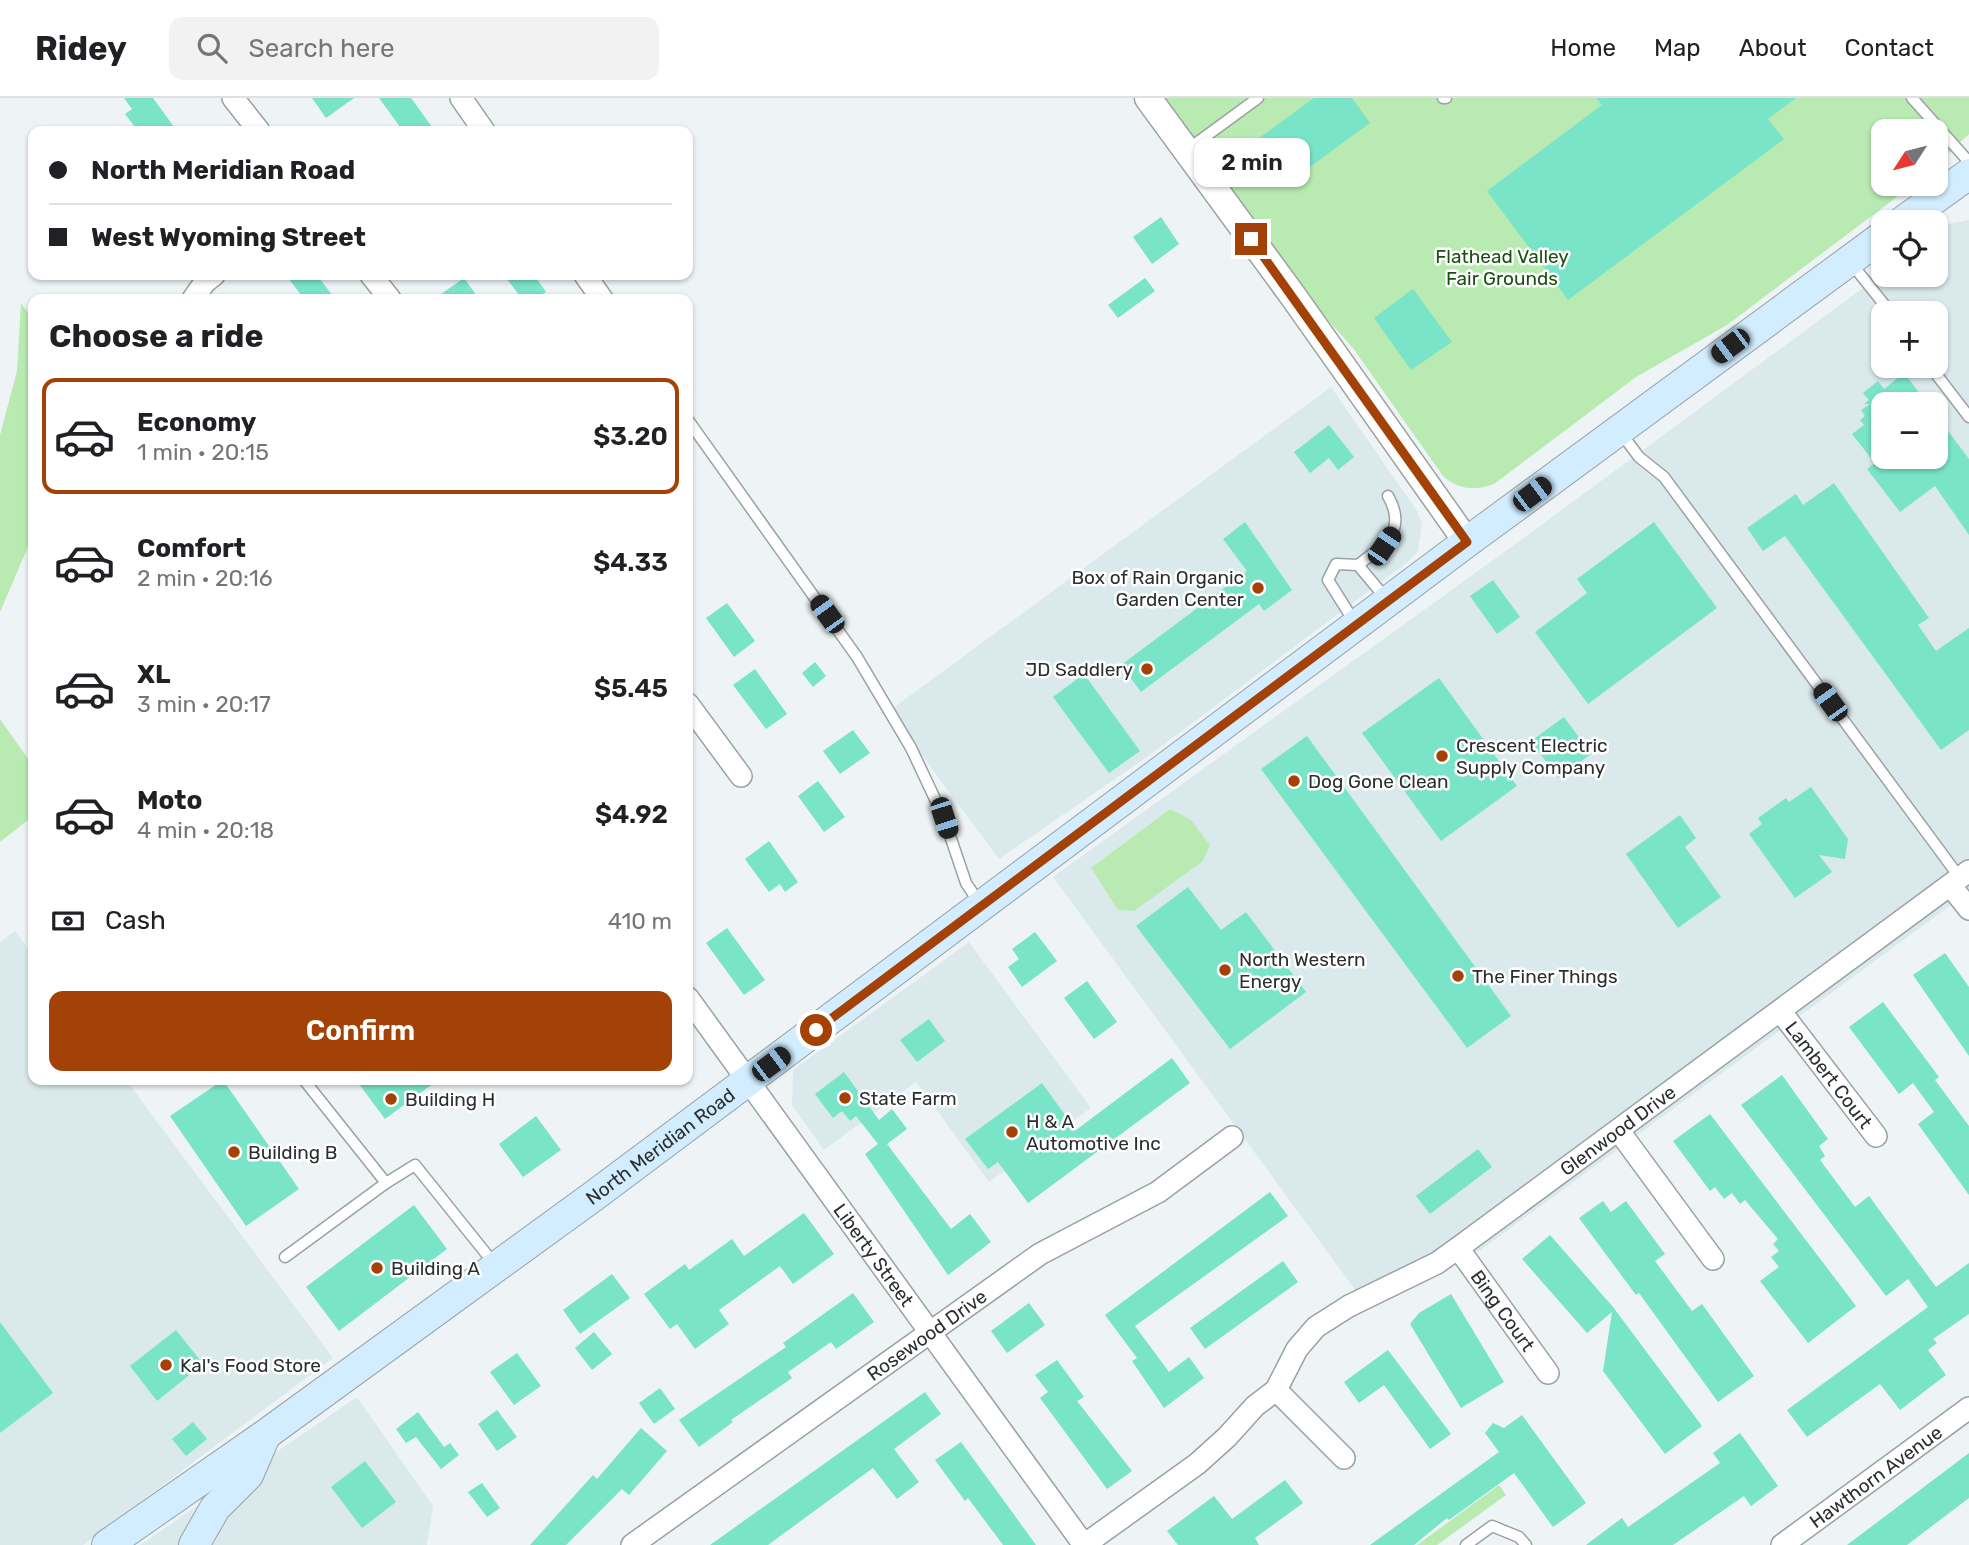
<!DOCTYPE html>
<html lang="en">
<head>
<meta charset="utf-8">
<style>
  :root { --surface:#fff; --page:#f2f2f2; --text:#202124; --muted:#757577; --line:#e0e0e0; --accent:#a44106 }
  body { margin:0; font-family:Rubik,sans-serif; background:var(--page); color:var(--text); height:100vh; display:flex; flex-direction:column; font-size:26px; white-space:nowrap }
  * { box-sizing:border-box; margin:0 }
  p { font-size:23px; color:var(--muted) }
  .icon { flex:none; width:38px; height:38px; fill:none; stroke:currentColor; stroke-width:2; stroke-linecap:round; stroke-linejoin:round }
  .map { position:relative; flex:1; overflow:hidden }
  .panel { position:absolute; left:28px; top:196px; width:665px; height:791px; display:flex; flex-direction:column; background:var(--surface); border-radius:14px; box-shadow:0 2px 5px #0004 }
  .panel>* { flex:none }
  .guide { position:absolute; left:28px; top:28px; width:665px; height:154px; border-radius:14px; box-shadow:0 2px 5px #0004; display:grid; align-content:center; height:154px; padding:0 21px; background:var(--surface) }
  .needle { width:46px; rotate:234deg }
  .tools { position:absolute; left:1871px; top:21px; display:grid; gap:14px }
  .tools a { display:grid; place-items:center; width:77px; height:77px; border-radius:14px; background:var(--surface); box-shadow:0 2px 5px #0004; font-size:35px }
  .end { position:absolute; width:32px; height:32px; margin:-16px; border:9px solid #a44106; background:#fff; box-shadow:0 0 0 4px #fff }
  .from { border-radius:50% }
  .bubble { position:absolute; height:49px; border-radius:14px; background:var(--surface); box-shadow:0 2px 5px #0004; font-size:23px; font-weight:600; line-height:49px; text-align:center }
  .car { position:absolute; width:21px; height:42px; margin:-21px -10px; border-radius:9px; box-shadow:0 0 5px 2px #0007; background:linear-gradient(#222 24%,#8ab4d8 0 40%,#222 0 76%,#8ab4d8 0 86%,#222 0) }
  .guide b { display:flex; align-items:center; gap:24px; height:66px; font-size:26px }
  .guide b+b { border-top:2px solid var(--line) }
  .guide i { width:18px; height:18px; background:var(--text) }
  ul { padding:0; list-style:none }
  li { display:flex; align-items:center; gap:21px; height:116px; margin:0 14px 10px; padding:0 7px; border:4px solid transparent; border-radius:14px }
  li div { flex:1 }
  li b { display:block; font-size:26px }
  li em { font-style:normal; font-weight:600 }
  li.on { border-color:var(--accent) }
  li>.icon { width:63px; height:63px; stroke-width:1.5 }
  h2 { padding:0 21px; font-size:32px; line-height:84px }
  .pay { display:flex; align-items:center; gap:18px; height:77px; padding:0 21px; font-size:26px }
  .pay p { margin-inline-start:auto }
  .button { display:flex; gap:14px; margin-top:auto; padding:14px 21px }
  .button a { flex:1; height:80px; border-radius:14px; background:var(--accent); color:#fff; font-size:28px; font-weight:600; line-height:80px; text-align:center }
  header { display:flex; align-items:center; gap:42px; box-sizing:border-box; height:98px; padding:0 35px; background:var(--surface); border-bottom:2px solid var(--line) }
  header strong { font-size:33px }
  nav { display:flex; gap:38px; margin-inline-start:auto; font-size:24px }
  .search { width:490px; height:63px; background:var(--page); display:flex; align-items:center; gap:18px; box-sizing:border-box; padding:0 24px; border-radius:14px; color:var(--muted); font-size:26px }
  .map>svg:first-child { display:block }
  .built { fill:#daeaec; fill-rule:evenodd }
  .green { fill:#b8eab1 }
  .building { fill:#79e4c7 }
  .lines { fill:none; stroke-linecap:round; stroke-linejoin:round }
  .service-casing { stroke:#9ba1a2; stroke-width:13 }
  .minor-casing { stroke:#9ba1a2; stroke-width:24 }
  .tertiary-casing { stroke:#9ba1a2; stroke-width:29 }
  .secondary-casing { stroke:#9ba1a2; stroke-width:32 }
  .service { stroke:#fff; stroke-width:10 }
  .minor { stroke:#fff; stroke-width:21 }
  .tertiary { stroke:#fff; stroke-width:26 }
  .secondary { stroke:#d1edff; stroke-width:30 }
  .route { stroke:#a44106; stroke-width:9 }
  .poi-dot { fill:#a44106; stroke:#fff; stroke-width:2.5 }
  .labels { text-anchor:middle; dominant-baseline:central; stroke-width:5; stroke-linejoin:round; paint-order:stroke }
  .park-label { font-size:19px; fill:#195112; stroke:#fff }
  .poi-label { font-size:19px; fill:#2c2f2f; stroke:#fff; text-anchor:start }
  .street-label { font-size:19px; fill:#2c2f2f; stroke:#fff }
</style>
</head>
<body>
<header>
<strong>Ridey</strong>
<div class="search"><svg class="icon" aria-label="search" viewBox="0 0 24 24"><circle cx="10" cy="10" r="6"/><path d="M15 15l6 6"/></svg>Search here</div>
<nav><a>Home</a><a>Map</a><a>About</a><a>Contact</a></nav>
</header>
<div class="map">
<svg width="1969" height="1447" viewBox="0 0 1969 1447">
  <rect width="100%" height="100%" fill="#eef4f5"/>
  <g class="built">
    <path d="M1969,122v672l-487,357 -115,57 -314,-429 468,-337 362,-267 53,2v-41l13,-10zM1883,215h53v53h-53zM1883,306h53v53h-53z"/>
    <path d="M1331,289l86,124 5,13 -4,27 -10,11 -261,195 -148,102 -110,-148z"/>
    <path d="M15,833l18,24v125h93l207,278 -250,187h-83v-603z"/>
    <path d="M969,844l122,166 -102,74 -73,-100 -92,68 -32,-45 1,-35z"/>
    <path d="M357,1299l76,109 -6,39h-287z"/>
  </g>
  <g class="green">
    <path d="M1157,0h812v36l-33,31v-34h-53v53h31l-4,3 -183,138 -91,52 -142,107c-20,7 -35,6 -51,-8l-90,-128 -64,-71z"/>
    <path d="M21,205l12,17v215l-33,77v-177l17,-64z"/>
    <path d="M0,621l33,47v50l-33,26z"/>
    <path d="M1170,711l20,10 20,26 -7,16 -69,50 -16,-1 -27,-42z"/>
    <path d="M1499,1387l7,10 -69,50h-20z"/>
  </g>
  <g class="building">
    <path d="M124,0h29l24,33h-39l-13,-17 7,-5z"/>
    <path d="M312,0h42l-28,20z"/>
    <path d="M379,0h32l24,33h-32z"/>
    <path d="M1314,0h38l18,25 -81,59 -31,-43z"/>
    <path d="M1596,0h200l-28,21 16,20 -216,161 -81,-109 115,-86z"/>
    <path d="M1161,119l18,27 -27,20 -19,-27z"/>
    <path d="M286,177h31l18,24h-31z"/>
    <path d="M504,177h30l12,17 -10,7h-14z"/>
    <path d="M464,180l15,21h-45z"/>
    <path d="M1145,180l10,13 -37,27 -10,-13z"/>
    <path d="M1413,191l39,53 -41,28 -37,-52z"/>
    <path d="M1904,275l24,31h-45v53h53v-42l33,44v76l-34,-49 -35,26 -33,-43 8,-6 -23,-29 12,-9 -4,-5 5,-4 -4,-6 9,-6h-6l5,-4 -6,-7 15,-12 6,8z"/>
    <path d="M1329,327l25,32 -16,13 -9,-12 -19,15 -16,-21z"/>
    <path d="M1834,385l95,135 -11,7 18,26 33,-23v102l-28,20 -156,-214 -22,15 -16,-23 49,-34 7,11z"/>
    <path d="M1245,424l47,68 -28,21 -5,-7 -118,88 -20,-27 126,-94 -24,-32z"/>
    <path d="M1654,424l63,86 -129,96 -53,-72 52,-39 -10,-14z"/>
    <path d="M1493,482l27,37 -23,17 -27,-38z"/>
    <path d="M727,505l28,38 -21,16 -28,-39z"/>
    <path d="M815,564l11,14 -13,11 -11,-14z"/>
    <path d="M755,571l32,45 -21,15 -33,-44z"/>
    <path d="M1084,576l56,77 -31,22 -56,-76z"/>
    <path d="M1439,580l78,108 -76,55 -79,-108z"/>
    <path d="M1564,619l27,37 -33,24 -27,-37z"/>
    <path d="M853,632l17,23 -30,21 -17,-23z"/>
    <path d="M1307,638l204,280 -44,32 -206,-279z"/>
    <path d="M818,683l27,36 -21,15 -26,-36z"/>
    <path d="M1811,689l37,52 -3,20 -26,-4 13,17 -37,26 -46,-64 13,-10 -4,-6 28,-20 3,4z"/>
    <path d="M1680,717l16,23 -11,9 36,50 -43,31 -52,-74z"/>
    <path d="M769,743l29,41 -13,10 -5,-8 -11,8 -24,-33z"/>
    <path d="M1188,789l33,43 25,-18 60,80 -76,57 -94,-123z"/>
    <path d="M727,830l38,52 -21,15 -38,-52z"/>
    <path d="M1035,834l22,29 -35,26 -14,-20 11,-8 -7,-10z"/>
    <path d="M1945,855l24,34v69l-56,-81z"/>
    <path d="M1087,883l30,41 -23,17 -30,-41z"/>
    <path d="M1883,904l56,75 -4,3 34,46v69l-51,-71 16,-12 -21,-29 -14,11 -50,-67z"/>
    <path d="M929,921l16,22 -28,21 -17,-22z"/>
    <path d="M1172,960l18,25 -162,120 -30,-41 -10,7 -23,-30 77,-56 34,47z"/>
    <path d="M844,974l35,48 13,-11 15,20 -20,15 64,85 19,-15 21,28 -43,33 -83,-121 13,-10 -22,-28 -6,5 -8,-10 -9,7 -18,-24z"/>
    <path d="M1782,977l46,64 -9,7 6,10 -5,4 35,47 14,-11 67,91 33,-24v51l-36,25 4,4 -9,7 18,25 -46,35 -20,-26 -73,53 -20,-27 141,-103 -20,-28 -22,17 -145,-191z"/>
    <path d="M223,982l76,109 -53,37 -76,-110z"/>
    <path d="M356,982h82l-53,39z"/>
    <path d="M1710,1016l146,192 -48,37 -48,-62 19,-14 -8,-10 8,-6 -6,-7 5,-5 -33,-39 -5,4 -8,-11 -8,6 -9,-12 -5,4 -37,-50z"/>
    <path d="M536,1018l25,34 -38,27 -24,-33z"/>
    <path d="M1478,1051l14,18 -62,47 -14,-18z"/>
    <path d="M1270,1094l18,24 -153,110 34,46 20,-15 15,21 -40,30 -32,-47 5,-3 -32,-43z"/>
    <path d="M1603,1103l8,11 15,-11 39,53 -10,7 37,50 10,-7 52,72 -36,26 -79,-109 -3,2 -57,-77z"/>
    <path d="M414,1107l33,44 -108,82 -33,-44z"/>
    <path d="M804,1115l30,41 -41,30 -13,-18 -61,44 10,14 -34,25 -18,-25 -7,5 -26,-35 41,-30 4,6 43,-31 12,17z"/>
    <path d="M1550,1137l63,72 89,119 -37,28 -62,-83 9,-59 -25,21 -65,-74z"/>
    <path d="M1283,1163l15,21 -93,67 -15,-21z"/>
    <path d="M612,1176l18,24 -50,36 -17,-24z"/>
    <path d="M853,1195l21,29 -38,27 -5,-7 -43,30 4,6 -61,42 2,2 -34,25 -20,-27 107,-73 -3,-4z"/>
    <path d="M1451,1196l53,88 -43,26 -51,-84 9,-11z"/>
    <path d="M1029,1205l16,22 -38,28 -16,-22z"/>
    <path d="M0,1224l53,71 -53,40z"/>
    <path d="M176,1232l27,34 -46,37 -27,-35z"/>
    <path d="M594,1234l18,22 -20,16 -17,-22z"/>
    <path d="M1388,1252l63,84 -21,15 -46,-64 -25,18 -15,-21z"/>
    <path d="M517,1255l24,33 -27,19 -24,-33z"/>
    <path d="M1057,1262l27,37 -7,4 55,70 -25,18 -67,-91 8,-6 -13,-17z"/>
    <path d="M660,1290l15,21 -21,15 -15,-21z"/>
    <path d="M925,1294l16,22 -47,35 25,33 -22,17 -24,-31 -105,77h-58z"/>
    <path d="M497,1312l20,27 -20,14 -19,-27z"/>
    <path d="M418,1314l26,35 6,-4 9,12 -18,14 -25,-32 -10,6 -10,-14z"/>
    <path d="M1522,1317l64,88 -33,24 -39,-54 -65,47 -2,-2 -33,27h-44l129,-93 -14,-19 8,-10 11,5z"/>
    <path d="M193,1324l14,17 -21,17 -14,-17z"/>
    <path d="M641,1330l26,23 -38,44 -7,-6 -56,56h-36l63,-70 4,4z"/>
    <path d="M1740,1335l38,53 -27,20 -7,-10 -71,49h-87l36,-27 6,9 92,-64 -7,-10z"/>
    <path d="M961,1344l38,52 37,51h-33l-35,-47 -3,3 -30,-41z"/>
    <path d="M1969,1355v45l-62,47h-60z"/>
    <path d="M365,1363l31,41 -34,26 -31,-41z"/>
    <path d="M1285,1382l18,23 -48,35 4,7h-81l-11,-14 47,-35 18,23z"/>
    <path d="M482,1385l18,25 -13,9 -19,-25z"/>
  </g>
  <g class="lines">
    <defs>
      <g id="service">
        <path d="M1443,0h3"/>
        <path d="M1912,0l57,64"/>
        <path d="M1187,52l71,-52"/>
        <path d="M1851,165l40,50"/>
        <path d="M1930,268l39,51"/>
        <path d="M688,322l169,237 54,91 33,70 22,65 14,21"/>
        <path d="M1621,335l18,24 25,20 296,401"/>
        <path d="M1358,467l30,36"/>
        <path d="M1355,525l-27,-43 8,-16 22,1c26,-20 50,-34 30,-69"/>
        <path d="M304,982l82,103 29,-18 81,101"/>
        <path d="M285,1159l101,-74"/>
        <path d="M1466,1447l26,-19 27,11 7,8"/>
      </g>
      <g id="minor">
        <path d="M233,0l26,33"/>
        <path d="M461,0l23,33"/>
        <path d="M371,177l19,24"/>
        <path d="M585,177l17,24"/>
        <path d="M193,201l12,-17 9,-7"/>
        <path d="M688,606l53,72"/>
        <path d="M1950,787l19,24"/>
        <path id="s1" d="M688,900l396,547"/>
        <path id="s2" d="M1781,914l95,124"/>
        <path d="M1619,1033l94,128"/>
        <path id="s3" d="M1458,1150l90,125"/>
        <path d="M1276,1292l68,68"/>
        <path id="s4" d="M632,1447l408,-291 118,-62 74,-55"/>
        <path id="s5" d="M1084,1447l113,-81 30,-27 28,-31 21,-16 21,-41 19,-22 33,-21 88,-43 21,-15 511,-377"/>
        <path id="s6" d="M1782,1447l187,-137"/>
      </g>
      <path id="tertiary" d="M1148,0l145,198 174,246"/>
      <g id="secondary">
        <path d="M1902,124l67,-48"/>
        <path id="s7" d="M107,1447l158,-110 330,-240 872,-653 416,-306"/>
        <path d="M194,1447l21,-37 33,-33 17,-39"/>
      </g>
    </defs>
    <use href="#service" class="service-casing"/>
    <use href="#minor" class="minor-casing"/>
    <use href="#tertiary" class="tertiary-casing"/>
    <use href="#secondary" class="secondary-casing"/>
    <use href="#service" class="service"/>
    <use href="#minor" class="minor"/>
    <use href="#tertiary" class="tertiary"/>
    <use href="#secondary" class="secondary"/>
  </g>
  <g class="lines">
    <path class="route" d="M816,932l651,-488 -216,-303"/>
  </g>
  <g class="poi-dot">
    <circle cx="1258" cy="490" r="7"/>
    <circle cx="1147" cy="571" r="7"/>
    <circle cx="1442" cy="658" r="7"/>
    <circle cx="1294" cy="683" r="7"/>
    <circle cx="1225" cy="872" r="7"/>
    <circle cx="1458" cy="878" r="7"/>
    <circle cx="845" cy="1000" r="7"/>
    <circle cx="391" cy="1001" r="7"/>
    <circle cx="1012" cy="1034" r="7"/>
    <circle cx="234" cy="1054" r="7"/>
    <circle cx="377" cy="1170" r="7"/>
    <circle cx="166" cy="1267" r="7"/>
  </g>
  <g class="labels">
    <g class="park-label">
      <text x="1502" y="158">Flathead Valley<tspan x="1502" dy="22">Fair Grounds</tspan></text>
    </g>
    <g class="poi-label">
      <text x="1244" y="479" text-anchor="end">Box of Rain Organic<tspan x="1244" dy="22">Garden Center</tspan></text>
      <text x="1133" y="571" text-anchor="end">JD Saddlery</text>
      <text x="1456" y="647">Crescent Electric<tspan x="1456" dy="22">Supply Company</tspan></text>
      <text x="1308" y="683">Dog Gone Clean</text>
      <text x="1239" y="861">North Western<tspan x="1239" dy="22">Energy</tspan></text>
      <text x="1472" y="878">The Finer Things</text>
      <text x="859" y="1000">State Farm</text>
      <text x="405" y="1001">Building H</text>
      <text x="1026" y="1023">H &amp; A<tspan x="1026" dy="22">Automotive Inc</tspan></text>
      <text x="248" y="1054">Building B</text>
      <text x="391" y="1170">Building A</text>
      <text x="180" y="1267">Kal's Food Store</text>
    </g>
    <g class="street-label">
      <text stroke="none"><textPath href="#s2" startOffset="79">Lambert Court</textPath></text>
      <text stroke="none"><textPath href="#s5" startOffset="684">Glenwood Drive</textPath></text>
      <text stroke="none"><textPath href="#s7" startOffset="682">North Meridian Road</textPath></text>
      <text stroke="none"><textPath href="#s1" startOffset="317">Liberty Street</textPath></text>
      <text stroke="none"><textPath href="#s3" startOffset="77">Bing Court</textPath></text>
      <text stroke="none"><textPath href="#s4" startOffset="362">Rosewood Drive</textPath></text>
      <text stroke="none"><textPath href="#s6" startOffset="116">Hawthorn Avenue</textPath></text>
    </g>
  </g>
</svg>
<div class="tools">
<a><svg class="needle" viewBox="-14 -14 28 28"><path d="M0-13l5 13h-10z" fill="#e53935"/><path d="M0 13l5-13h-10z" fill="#757577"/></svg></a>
<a><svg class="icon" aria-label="locate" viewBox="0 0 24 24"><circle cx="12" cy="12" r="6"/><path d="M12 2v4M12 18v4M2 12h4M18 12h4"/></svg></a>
<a>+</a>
<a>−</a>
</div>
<i class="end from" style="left:816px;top:932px"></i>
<i class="end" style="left:1251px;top:141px"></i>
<div class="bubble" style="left:1194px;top:40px;width:116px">2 min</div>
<i class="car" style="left:1730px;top:248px;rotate:233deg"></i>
<i class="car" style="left:1532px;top:396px;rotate:53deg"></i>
<i class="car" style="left:1384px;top:448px;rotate:34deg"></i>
<i class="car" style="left:827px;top:516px;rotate:324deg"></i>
<i class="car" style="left:1830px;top:604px;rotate:324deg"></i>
<i class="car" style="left:944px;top:720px;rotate:162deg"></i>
<i class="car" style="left:771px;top:966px;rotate:53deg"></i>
<div class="guide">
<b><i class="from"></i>North Meridian Road</b>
<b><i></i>West Wyoming Street</b>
</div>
<section class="panel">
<h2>Choose a ride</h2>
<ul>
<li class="on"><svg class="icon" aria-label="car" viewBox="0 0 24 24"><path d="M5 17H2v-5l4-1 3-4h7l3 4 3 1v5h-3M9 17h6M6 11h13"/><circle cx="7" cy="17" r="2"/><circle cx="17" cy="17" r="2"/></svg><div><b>Economy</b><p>1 min · 20:15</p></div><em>$3.20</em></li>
<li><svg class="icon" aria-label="car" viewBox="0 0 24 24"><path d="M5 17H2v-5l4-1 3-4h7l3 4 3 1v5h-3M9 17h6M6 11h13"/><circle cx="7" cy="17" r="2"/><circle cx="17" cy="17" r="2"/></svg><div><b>Comfort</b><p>2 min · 20:16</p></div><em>$4.33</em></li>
<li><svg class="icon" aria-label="car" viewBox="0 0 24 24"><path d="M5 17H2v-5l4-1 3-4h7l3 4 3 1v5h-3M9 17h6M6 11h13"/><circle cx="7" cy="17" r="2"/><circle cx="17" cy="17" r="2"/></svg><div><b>XL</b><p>3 min · 20:17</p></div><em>$5.45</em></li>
<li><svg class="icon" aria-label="car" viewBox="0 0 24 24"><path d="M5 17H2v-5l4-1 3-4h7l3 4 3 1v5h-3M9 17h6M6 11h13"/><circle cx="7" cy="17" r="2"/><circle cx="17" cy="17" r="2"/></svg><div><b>Moto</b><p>4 min · 20:18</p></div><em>$4.92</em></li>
</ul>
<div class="pay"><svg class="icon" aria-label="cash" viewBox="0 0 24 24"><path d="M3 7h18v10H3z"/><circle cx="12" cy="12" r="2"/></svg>Cash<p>410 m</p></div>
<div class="button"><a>Confirm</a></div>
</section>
</div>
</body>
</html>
